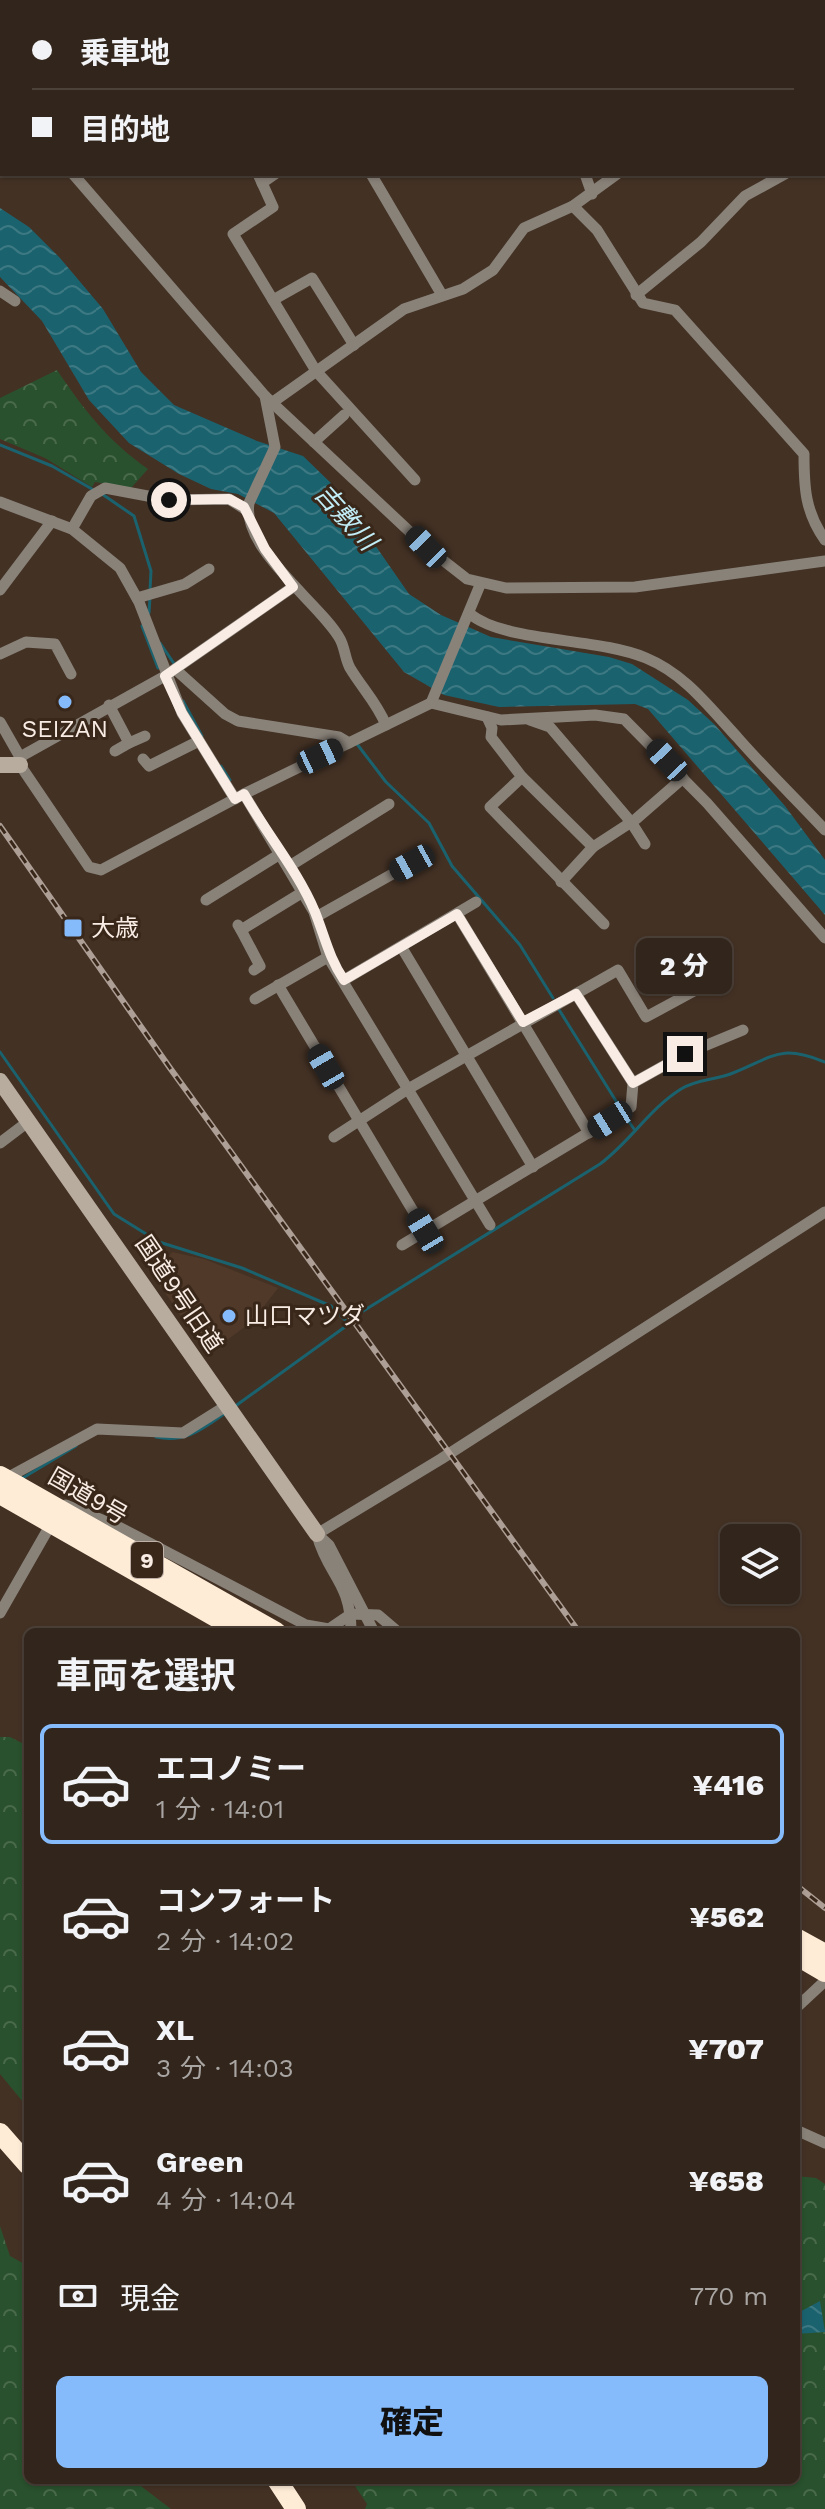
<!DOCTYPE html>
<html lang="ja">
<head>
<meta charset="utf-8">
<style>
  :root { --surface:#32251b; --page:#3d3128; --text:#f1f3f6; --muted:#a8a5a3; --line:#4d423a; --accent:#86bbfb }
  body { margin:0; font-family:"Work Sans","Noto Sans JP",sans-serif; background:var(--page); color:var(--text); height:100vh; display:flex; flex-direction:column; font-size:30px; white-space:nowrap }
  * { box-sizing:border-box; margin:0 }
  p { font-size:26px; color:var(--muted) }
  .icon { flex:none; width:44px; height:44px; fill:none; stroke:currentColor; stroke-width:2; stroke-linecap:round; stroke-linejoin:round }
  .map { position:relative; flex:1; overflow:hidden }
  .drawer { position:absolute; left:24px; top:1628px; width:776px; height:856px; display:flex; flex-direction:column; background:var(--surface); border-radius:12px; box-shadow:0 2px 6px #0004,0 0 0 2px var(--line) }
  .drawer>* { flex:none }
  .guide { position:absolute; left:0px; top:0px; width:826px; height:176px; box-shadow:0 2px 6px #0004,0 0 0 2px var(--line); display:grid; align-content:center; height:176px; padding:0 32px; background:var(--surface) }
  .controls { position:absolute; left:720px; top:1524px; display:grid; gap:16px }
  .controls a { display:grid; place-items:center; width:80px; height:80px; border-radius:12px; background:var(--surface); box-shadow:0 2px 6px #0004,0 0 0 2px var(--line); font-size:40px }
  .end { position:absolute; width:36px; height:36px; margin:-18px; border:10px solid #f8ece4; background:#111; box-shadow:0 0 0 4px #111 }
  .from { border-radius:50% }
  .bubble { position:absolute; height:56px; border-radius:12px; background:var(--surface); box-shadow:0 2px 6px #0004,0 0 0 2px var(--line); font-size:26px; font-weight:800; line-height:56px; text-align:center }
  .car { position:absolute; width:24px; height:48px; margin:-24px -12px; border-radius:10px; box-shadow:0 0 6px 2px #0007; background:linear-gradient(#222 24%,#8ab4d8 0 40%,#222 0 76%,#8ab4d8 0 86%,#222 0) }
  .guide b { display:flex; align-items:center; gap:28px; height:76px; font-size:30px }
  .guide b+b { border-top:2px solid var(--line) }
  .guide i { width:20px; height:20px; background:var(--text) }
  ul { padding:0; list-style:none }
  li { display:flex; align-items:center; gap:24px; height:120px; margin:0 16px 12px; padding:0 16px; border:4px solid transparent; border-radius:12px }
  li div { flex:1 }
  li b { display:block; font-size:30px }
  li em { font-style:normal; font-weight:800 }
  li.active { border-color:var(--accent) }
  li>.icon { width:72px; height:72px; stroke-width:1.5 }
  h2 { padding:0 32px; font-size:36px; line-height:96px }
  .pay { display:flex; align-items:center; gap:20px; height:88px; padding:0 32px; font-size:30px }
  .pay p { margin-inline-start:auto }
  .cta { display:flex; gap:16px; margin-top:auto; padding:16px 32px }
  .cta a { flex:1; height:92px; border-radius:12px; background:var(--accent); color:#111; font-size:32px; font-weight:800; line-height:92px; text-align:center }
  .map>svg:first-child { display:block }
  .built { fill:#503928 }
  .forest { fill:url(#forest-crowns) }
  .water { fill:url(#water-waves) }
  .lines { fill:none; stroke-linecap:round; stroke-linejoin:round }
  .stream { stroke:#1b626f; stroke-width:3 }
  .street { stroke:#898279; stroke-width:11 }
  .secondary { stroke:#b8ac9f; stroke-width:16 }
  .highway { stroke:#feecd7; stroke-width:20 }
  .rail-casing { stroke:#ad9f95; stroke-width:6 }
  .rail { stroke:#39271a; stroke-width:3; stroke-dasharray:9; stroke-linecap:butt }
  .highway-bridge { stroke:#feecd7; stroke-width:20 }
  .route { stroke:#f8ece4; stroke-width:10 }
  .poi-dot { fill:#86bbfb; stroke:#39271a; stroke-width:3 }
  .labels { text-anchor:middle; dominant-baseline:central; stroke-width:6; stroke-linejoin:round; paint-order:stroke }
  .shield { fill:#39271a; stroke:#bfb1a7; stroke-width:2 }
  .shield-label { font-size:22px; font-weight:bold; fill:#f8ece4 }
  .poi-label { font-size:24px; fill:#f8ece4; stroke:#39271a; text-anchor:start }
  .street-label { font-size:24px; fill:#f8ece4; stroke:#39271a }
  .water-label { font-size:26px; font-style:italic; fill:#c1edf7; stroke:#39271a }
</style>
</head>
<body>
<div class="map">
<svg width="825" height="2509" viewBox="0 0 825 2509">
  <defs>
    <pattern id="forest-crowns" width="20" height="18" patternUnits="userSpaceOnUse" patternTransform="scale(2)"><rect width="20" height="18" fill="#29512d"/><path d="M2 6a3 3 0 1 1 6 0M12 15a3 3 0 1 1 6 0" fill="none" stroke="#496a4b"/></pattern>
    <pattern id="water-waves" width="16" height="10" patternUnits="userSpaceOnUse" patternTransform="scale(2)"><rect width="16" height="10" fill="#1b626f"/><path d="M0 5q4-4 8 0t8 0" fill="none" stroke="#3d7983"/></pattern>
  </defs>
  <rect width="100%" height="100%" fill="#433124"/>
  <path class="built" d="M172,1252l32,7 74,29 -26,34 -45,32 -52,-76z"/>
  <g class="forest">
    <path d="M57,370c27,40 51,71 91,99l-17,19 -36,-6 -3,5 -47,-29 -45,-19v-41z"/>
    <path d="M0,1737h10l18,9v362l-28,-34z"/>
    <path d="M796,2176l20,2 9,6v325h-460l2,-5 -16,-24h445z"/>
    <path d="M0,2226l10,30 18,10v214h105l38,29h-171z"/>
  </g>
  <g class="water">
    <path d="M0,208l29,19 31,31 43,51 38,63 33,33 83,36 46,15 31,30 75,108 32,21 50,22 118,20 23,7 56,36 27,25 70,81 40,54v55l-177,-206 -13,-5 -136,3 -55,-12 -40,-23 -130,-159 -36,-19 -27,-5 -32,-15 -50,-31 -40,-43 -47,-79 -42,-44z"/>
    <path d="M820,2301l5,31 -29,2v-20z"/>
  </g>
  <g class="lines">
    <g class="stream">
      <path d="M0,445l52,21 40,23"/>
      <path d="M102,494l32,22 17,55 -1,19"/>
      <path d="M149,613l1,-16"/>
      <path d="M142,626l16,42"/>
      <path d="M160,643l15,22"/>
      <path d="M183,701l19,35"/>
      <path d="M357,744l29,38 43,41 23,43 68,79 33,53"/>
      <path d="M221,766l9,14"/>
      <path d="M558,1008l63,101"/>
      <path d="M0,1052l114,162 45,28 83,26 89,38 18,18 -115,83"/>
      <path d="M625,1116l9,13"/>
      <path d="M360,1313l240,-149c30,-22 49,-55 81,-75 16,-10 35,-9 52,-16 42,-17 47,-29 92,-11"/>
      <path d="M156,1437c29,6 45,-7 68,-23"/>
      <path d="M21,1479l55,-33"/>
    </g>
    <g class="street">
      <path d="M472,0l1,2"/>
      <path d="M553,0l2,2"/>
      <path d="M362,2l4,-2"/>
      <path d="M0,4l2,1"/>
      <path d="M824,61l1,-1"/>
      <path d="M0,87l2,2"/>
      <path d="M0,142l2,-1"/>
      <path d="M824,152h1"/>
      <path d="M73,174l192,222 161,151 41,32 39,9 129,-1 190,-26"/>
      <path d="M258,174l15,33 -40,27 83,137 99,109"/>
      <path d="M371,174l71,121"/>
      <path d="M585,174l7,20"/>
      <path d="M262,183l13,-9"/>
      <path d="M573,206l24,24 46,73 32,7 129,144c0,33 1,58 21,86"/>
      <path d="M0,291l15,10"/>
      <path d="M636,295l65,-53 44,-46 40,-22"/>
      <path d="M273,300l39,-22 42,67"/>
      <path d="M265,396l10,51 -26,56c-8,46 73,102 91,136 5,9 5,20 10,29 12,20 27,35 36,57"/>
      <path d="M273,402l131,-93 59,-20 30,-19 31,-42 49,-22 44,-32"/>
      <path d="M314,442l30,-27"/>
      <path d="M0,502l72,27 48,39 19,34 43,111 53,86"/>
      <path d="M72,529l19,-33 14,-8 64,12 60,-1 19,12"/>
      <path d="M0,590l52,-69"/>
      <path d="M137,598l48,-14 24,-15"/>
      <path d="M470,614c36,29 126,23 176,44 39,16 63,49 91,79 28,32 59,62 88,93"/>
      <path d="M0,654l26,-12 29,2 16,30"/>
      <path d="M175,669l50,45 13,7 101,16 10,6"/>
      <path d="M431,703l70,17 94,-5 29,4 83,84 118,135"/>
      <path d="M109,705l20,38 -14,8"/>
      <path d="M487,717l5,11 -1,9 31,40 71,70 43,-28 47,-41"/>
      <path d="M530,720l20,7 81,95 14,22"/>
      <path d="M0,722l20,35v8l69,102 12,3 143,-76 187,-91 49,-118"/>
      <path d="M129,743l16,-7"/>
      <path d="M20,757l145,-81 128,-89"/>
      <path d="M143,759l6,7 50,-25"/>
      <path d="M522,777l-32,30 114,117"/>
      <path d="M244,794l70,118 14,45 162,268"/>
      <path d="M288,867l101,-63"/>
      <path d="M561,882l32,-35"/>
      <path d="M206,900l74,-46"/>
      <path d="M457,914l132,219"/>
      <path d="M316,917l96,-54"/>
      <path d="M238,925l3,5 62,-38"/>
      <path d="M241,930l19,36 -6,4"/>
      <path d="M402,948l131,219"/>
      <path d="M344,980l132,-78"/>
      <path d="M278,985l147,246"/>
      <path d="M576,994l57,89"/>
      <path d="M255,999l73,-42"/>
      <path d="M334,1137l74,-48 210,-119 28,47 48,-26"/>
      <path d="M0,1143l29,-22"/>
      <path d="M402,1245l229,-138 2,-24 52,-29 58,-24"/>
      <path d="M3,1480l94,-51 86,4 43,-27"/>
      <path d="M317,1534l124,-75 384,-247"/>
      <path d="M317,1534l12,11 45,87"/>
      <path d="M317,1535c11,41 34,46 34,97"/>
      <path d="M0,1613l59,-103 7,-5 51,21 189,99 23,4 22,-15 27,1 20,17"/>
      <path d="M796,2008l29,-27"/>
      <path d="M796,2130l29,13"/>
    </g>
    <g class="secondary">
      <path d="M0,765h20"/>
      <path d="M0,1081l317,453"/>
    </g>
    <g class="highway">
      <path d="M18,1486l258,146"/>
      <path d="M0,1494l242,138"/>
      <path d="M796,1938l29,16"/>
      <path d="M796,1955l29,17"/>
      <path d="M0,2133l28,32"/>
      <path d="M277,2480l19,29"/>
    </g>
    <defs>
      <g id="rail">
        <path d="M0,826l170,242 409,564"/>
        <path d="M796,1885l29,23"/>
      </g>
    </defs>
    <use href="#rail" class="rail-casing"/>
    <use href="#rail" class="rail"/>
    <path class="highway-bridge" d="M0,1476l18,10"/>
  </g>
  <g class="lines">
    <path class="route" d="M169,500l60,-1 15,8 21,42 28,38 -128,89 17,37 53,86 9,-5c22,39 54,77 71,118 10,25 14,46 29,68l113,-66 66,108 53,-28 57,89 52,-29"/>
  </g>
  <g class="poi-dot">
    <circle cx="65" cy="702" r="8"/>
    <rect x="63" y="918" width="20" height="20" rx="4"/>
    <circle cx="229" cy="1316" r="8"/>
  </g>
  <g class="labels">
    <rect class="shield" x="131" y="1542" width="32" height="36" rx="6"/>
    <g class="shield-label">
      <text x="147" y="1560">9</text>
    </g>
    <g class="poi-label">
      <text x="65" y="729" text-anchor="middle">SEIZAN</text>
      <text x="91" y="928">大歳</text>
      <text x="245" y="1316">山口マツダ</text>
    </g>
    <g class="street-label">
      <text transform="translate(179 1294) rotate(56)">国道9号旧道</text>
      <text transform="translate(88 1496) rotate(30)">国道9号</text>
    </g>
    <g class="water-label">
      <text transform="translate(346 517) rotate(48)">吉敷川</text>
    </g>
  </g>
</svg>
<div class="controls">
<a><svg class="icon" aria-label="layers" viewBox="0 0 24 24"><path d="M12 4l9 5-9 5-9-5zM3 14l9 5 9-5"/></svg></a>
</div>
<i class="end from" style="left:169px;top:500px"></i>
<i class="end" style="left:685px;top:1054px"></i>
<div class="bubble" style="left:636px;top:938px;width:96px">2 分</div>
<i class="car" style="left:426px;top:547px;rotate:316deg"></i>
<i class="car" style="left:320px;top:756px;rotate:65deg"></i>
<i class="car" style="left:667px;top:760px;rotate:317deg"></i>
<i class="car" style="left:412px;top:863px;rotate:241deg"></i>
<i class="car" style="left:326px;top:1067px;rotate:330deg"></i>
<i class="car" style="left:610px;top:1120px;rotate:238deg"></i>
<i class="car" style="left:425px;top:1231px;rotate:329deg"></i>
<div class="guide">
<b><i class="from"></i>乗車地</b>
<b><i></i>目的地</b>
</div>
<section class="drawer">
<h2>車両を選択</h2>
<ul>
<li class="active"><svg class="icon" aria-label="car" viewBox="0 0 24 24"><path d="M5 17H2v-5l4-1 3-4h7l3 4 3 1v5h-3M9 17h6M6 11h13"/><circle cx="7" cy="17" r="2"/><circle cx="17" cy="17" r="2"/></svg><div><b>エコノミー</b><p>1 分 · 14:01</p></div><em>¥416</em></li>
<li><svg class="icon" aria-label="car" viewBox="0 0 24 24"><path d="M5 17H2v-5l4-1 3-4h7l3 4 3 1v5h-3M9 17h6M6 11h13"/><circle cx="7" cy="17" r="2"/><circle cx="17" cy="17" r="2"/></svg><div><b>コンフォート</b><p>2 分 · 14:02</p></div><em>¥562</em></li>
<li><svg class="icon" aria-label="car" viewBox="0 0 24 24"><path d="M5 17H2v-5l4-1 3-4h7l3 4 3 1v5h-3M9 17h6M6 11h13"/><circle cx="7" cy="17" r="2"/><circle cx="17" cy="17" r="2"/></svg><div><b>XL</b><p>3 分 · 14:03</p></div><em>¥707</em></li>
<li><svg class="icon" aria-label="car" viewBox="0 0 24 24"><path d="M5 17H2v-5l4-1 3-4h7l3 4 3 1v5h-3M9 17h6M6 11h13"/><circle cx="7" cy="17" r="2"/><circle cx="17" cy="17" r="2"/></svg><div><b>Green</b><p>4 分 · 14:04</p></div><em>¥658</em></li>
</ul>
<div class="pay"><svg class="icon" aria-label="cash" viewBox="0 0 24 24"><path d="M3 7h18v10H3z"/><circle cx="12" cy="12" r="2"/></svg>現金<p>770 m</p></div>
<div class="cta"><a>確定</a></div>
</section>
</div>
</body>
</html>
